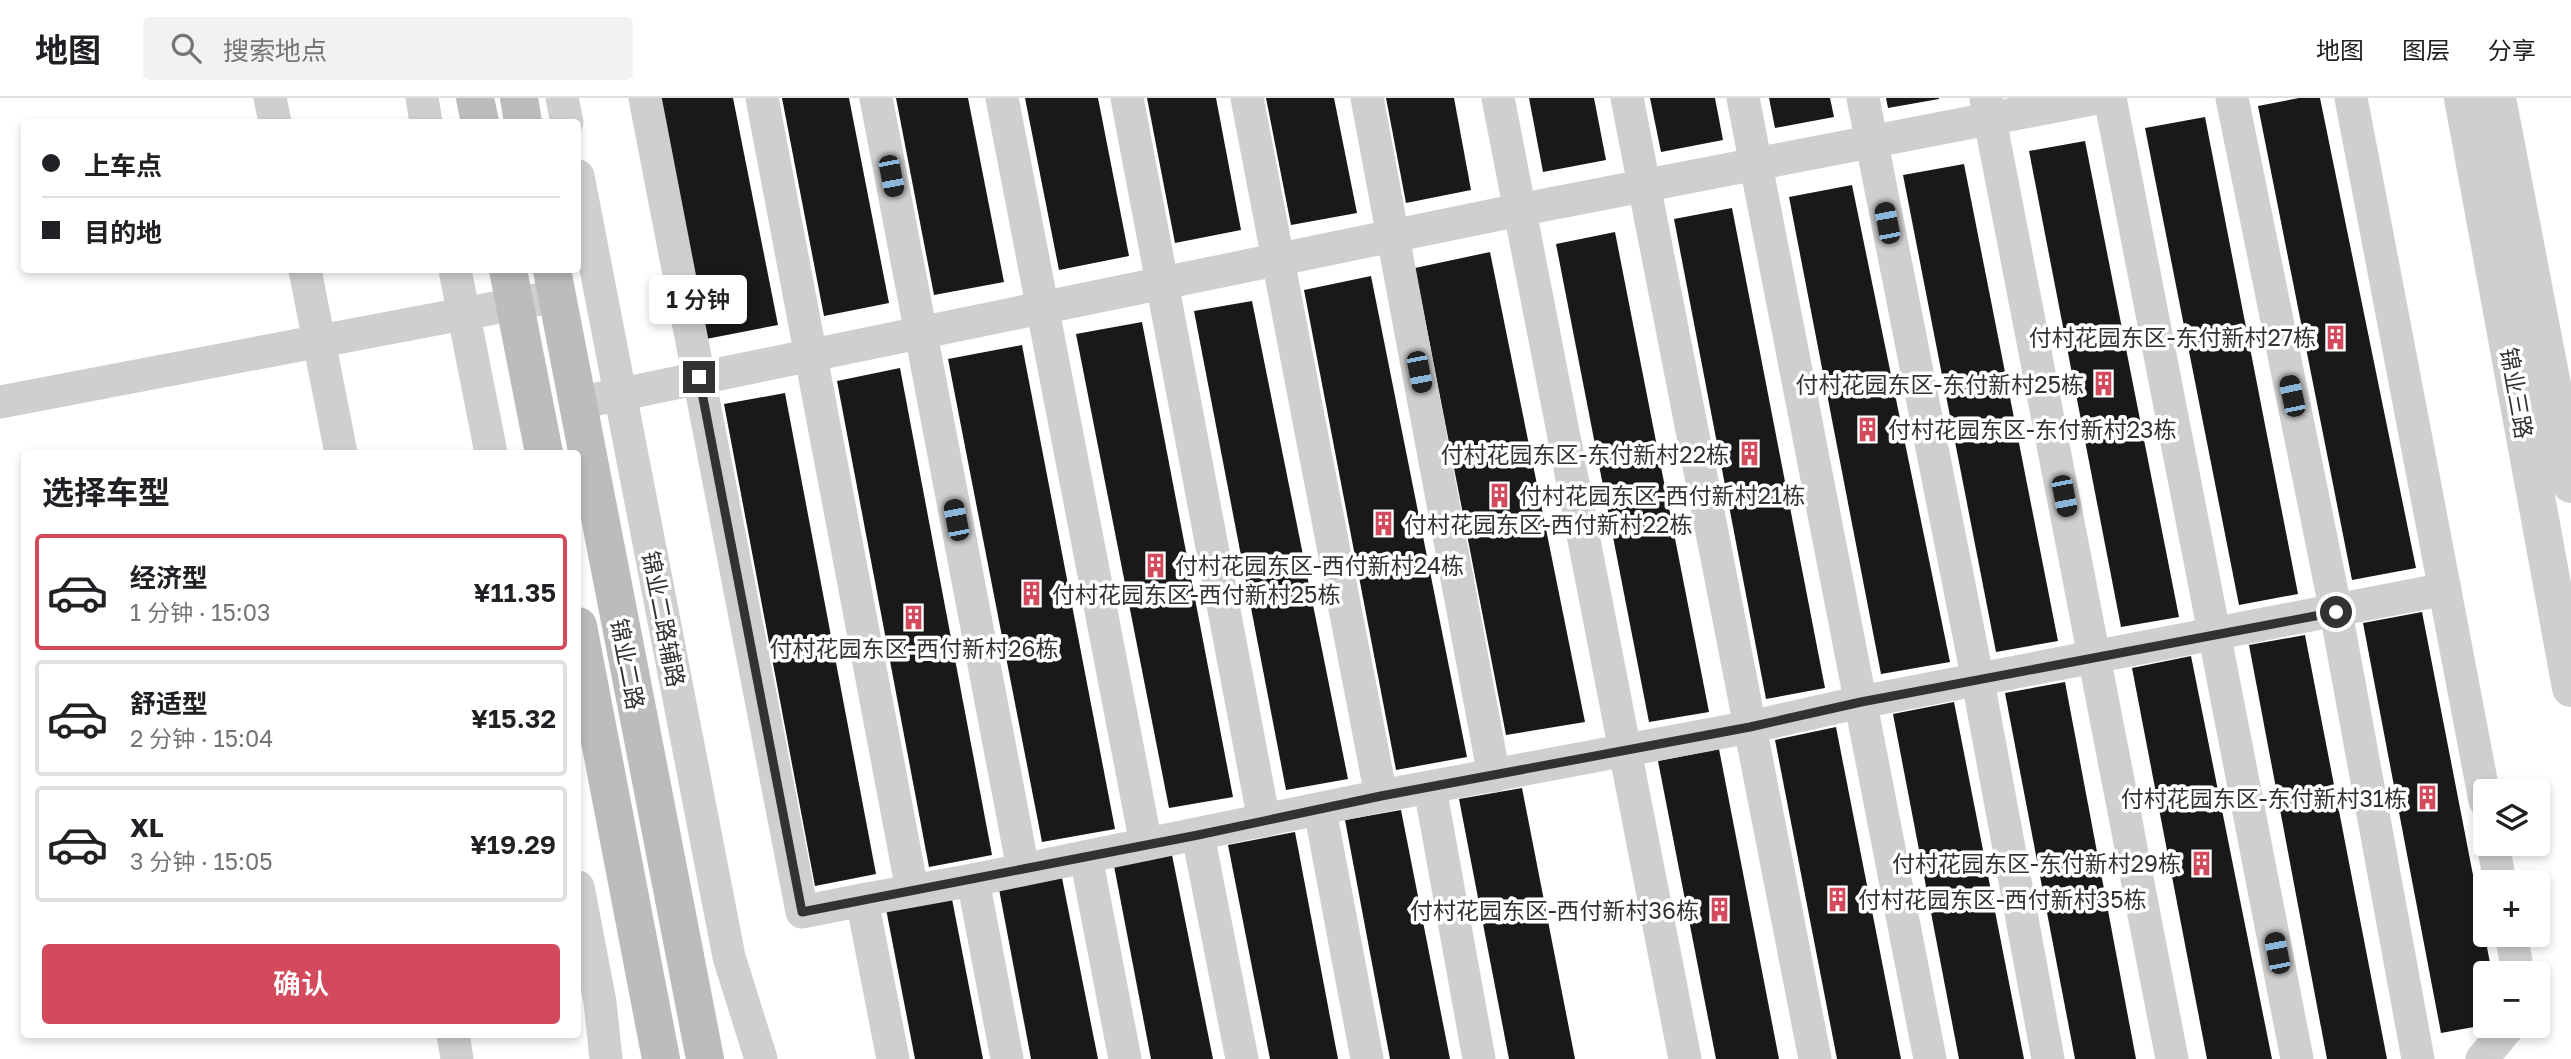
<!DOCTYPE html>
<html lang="zh">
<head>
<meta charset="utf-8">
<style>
  :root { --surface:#fff; --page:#f2f2f2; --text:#202124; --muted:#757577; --line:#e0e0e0; --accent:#d34a5d }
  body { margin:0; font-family:"Golos Text","Noto Sans SC",sans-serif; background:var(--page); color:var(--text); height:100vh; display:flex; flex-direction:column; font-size:26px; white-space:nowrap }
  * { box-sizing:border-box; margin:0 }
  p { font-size:23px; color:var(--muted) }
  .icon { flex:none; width:38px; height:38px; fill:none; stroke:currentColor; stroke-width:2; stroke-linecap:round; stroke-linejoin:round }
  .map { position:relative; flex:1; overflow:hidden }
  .details { position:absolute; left:21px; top:352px; width:560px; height:588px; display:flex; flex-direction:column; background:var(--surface); border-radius:7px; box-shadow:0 4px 10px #0003 }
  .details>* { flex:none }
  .top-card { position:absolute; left:21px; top:21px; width:560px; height:154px; border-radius:7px; box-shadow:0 4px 10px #0003; display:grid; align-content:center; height:154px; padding:0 21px; background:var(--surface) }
  .controls { position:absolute; left:2473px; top:681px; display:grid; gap:14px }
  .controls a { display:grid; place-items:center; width:77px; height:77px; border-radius:7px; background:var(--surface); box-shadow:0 4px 10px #0003; font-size:35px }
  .end { position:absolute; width:32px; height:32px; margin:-16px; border:9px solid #323232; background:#fff; box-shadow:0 0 0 4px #fff }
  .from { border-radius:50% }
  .bubble { position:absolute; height:49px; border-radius:7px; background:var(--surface); box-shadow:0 4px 10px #0003; font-size:23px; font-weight:600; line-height:49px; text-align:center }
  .car { position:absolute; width:21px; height:42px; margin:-21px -10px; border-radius:9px; box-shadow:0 0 5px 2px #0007; background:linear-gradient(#222 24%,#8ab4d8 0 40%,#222 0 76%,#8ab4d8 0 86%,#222 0) }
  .top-card b { display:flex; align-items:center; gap:24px; height:66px; font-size:26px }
  .top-card b+b { border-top:2px solid var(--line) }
  .top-card i { width:18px; height:18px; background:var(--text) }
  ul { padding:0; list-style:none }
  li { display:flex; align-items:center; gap:21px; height:116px; margin:0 14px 10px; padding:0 7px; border:4px solid var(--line); border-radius:7px }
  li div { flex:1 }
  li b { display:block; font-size:26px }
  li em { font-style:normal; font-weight:600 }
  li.on { border-color:var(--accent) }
  li>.icon { width:63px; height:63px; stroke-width:1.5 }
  h2 { padding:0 21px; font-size:32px; line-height:84px }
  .action { display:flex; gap:14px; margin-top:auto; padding:14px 21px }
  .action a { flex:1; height:80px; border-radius:7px; background:var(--accent); color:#fff; font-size:28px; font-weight:600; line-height:80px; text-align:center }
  header { display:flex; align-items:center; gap:42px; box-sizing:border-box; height:98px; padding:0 35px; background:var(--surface); border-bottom:2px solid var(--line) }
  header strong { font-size:33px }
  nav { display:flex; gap:38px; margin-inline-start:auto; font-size:24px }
  .search { width:490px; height:63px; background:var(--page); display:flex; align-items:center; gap:18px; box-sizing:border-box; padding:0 24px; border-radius:7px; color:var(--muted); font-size:26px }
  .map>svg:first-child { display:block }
  .building { fill:#191919 }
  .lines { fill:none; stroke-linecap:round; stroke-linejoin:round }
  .minor { stroke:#cfcfcf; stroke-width:33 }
  .tertiary { stroke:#cfcfcf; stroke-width:38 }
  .secondary { stroke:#bcbcbc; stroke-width:38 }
  .route { stroke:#323232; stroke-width:9 }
  .labels { text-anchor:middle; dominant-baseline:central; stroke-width:7; stroke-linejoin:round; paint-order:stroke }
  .poi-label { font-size:23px; fill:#323232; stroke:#fff; text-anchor:end }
  .street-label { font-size:23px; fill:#323232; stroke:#fff }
</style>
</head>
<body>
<header>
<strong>地图</strong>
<div class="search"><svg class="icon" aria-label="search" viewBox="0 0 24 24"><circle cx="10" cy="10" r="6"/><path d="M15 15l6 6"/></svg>搜索地点</div>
<nav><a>地图</a><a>图层</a><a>分享</a></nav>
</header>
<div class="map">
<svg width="2571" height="961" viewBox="0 0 2571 961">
  <rect width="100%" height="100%" fill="#fff"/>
  <g class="building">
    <path d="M659,0h74l45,227 -72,14z"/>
    <path d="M782,0h67l40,205 -65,13z"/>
    <path d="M896,0h72l36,184 -70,13z"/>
    <path d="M1025,0h73l31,158 -70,14z"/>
    <path d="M1147,0h69l25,132 -66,13z"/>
    <path d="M1266,0h68l23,115 -66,12z"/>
    <path d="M1386,0h68l17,92 -65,13z"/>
    <path d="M1529,0h65l12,62 -63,12z"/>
    <path d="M1650,0h65l8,42 -62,12z"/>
    <path d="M1769,0h61l4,19 -59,11z"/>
    <path d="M1886,0h53v1l-51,9z"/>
    <path d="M2299,0h21l96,470 -64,12 -94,-474z"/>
    <path d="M2205,19l93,477 -59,11 -94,-477z"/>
    <path d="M2085,43l94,476 -58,10 -92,-476z"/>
    <path d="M1964,66l94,477 -62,11 -93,-477z"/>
    <path d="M1852,87l98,477 -69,12 -92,-477z"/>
    <path d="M1732,110l93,480 -59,11 -92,-480z"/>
    <path d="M1615,134l94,480 -60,10 -93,-478z"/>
    <path d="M1490,154l95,470 -79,13 -91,-467z"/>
    <path d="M1371,178l96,481 -71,13 -92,-480z"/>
    <path d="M1252,203l96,478 -62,11 -92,-479z"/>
    <path d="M1142,224l91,475 -64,11 -93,-474z"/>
    <path d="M1022,247l93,484 -73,13 -94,-483z"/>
    <path d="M900,270l92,487 -63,12 -92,-486z"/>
    <path d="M785,295l91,481 -61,12 -91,-482z"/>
    <path d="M2422,514l70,361h-7v52l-44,8 -78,-410z"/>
    <path d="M2305,537l82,424h-60l-78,-414z"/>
    <path d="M2191,558l81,403h-65l-75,-391z"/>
    <path d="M2065,584l71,377h-61l-70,-366z"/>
    <path d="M1954,604l70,357h-65l-66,-345z"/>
    <path d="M1836,629l65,332h-64l-62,-319z"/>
    <path d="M1719,651l60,310h-63l-58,-298z"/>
    <path d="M1522,690l53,271h-66l-50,-260z"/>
    <path d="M1401,712l49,249h-60l-45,-239z"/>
    <path d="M1295,734l43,227h-68l-42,-214z"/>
    <path d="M1172,757l41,204h-62l-37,-193z"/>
    <path d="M1062,780l36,181h-67l-32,-170z"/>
    <path d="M952,801l31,160h-68l-29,-150z"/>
  </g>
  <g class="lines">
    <g class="minor">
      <path d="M270,0l5,24"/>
      <path d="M422,0l4,24"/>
      <path d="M562,0l5,24"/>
      <path d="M645,0l157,814 60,-12 31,159"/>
      <path d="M762,0l150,792"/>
      <path d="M876,0l147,771"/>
      <path d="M1002,0l144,746"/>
      <path d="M1127,0l137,723"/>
      <path d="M1247,0l134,698"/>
      <path d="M1367,0l127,678"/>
      <path d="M1498,0l187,961"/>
      <path d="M1627,0l188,961"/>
      <path d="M1743,0l187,961"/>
      <path d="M1863,0l115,583 70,378"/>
      <path d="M2110,0l187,961"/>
      <path d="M2232,0l104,514 82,447"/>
      <path d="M2351,0l134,703"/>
      <path d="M1986,1l186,960"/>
      <path d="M578,78l151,781 32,102"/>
      <path d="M305,172l36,183"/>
      <path d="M455,172l36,183"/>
      <path d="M0,304l557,-106"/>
      <path d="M578,305l941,-193 578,-112"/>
      <path d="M1430,690l49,271"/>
      <path d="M1320,712l47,249"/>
      <path d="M1198,737l44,224"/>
      <path d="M2493,746l7,38"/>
      <path d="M1086,759l39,202"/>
      <path d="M973,782l34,179"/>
      <path d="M578,789l22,115 6,57"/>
      <path d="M862,802l111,-20 408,-84 369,-69 111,-25 584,-113"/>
      <path d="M2511,836l7,39"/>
      <path d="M453,936l4,25"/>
      <path d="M2482,961l27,-33"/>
    </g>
    <g class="tertiary">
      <path d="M2463,0l108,590"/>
      <path d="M2497,0l74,386"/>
    </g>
    <g class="secondary">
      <path d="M475,0l5,24"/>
      <path d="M519,0l4,24"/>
      <path d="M508,172l36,183"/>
      <path d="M552,172l153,789"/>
      <path d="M578,528l83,433"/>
    </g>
  </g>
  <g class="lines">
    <path class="route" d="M699,279l103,535 396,-77 183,-39 369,-69 111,-25 475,-90"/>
  </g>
  <defs>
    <symbol id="building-bare" viewBox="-9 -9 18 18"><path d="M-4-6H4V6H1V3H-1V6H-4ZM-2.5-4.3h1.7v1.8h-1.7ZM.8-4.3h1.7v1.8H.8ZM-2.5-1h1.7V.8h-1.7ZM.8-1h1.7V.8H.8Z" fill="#d34a5d" stroke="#fff" stroke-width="2.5" paint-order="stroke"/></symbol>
  </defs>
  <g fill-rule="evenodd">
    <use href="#building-bare" x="2318" y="222" width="35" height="35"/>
    <use href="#building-bare" x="2086" y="268" width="35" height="35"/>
    <use href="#building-bare" x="1850" y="314" width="35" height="35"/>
    <use href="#building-bare" x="1732" y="338" width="35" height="35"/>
    <use href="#building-bare" x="1482" y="380" width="35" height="35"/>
    <use href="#building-bare" x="1366" y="408" width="35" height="35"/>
    <use href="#building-bare" x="1138" y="450" width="35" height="35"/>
    <use href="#building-bare" x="1014" y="478" width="35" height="35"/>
    <use href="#building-bare" x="896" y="502" width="35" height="35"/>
    <use href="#building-bare" x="2410" y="682" width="35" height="35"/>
    <use href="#building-bare" x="2184" y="748" width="35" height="35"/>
    <use href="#building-bare" x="1820" y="784" width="35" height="35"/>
    <use href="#building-bare" x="1702" y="794" width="35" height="35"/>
  </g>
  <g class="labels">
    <g class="poi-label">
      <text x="2316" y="239">付村花园东区-东付新村27栋</text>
      <text x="2084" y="286">付村花园东区-东付新村25栋</text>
      <text x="1888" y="331" text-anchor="start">付村花园东区-东付新村23栋</text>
      <text x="1729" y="356">付村花园东区-东付新村22栋</text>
      <text x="1519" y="397" text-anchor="start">付村花园东区-西付新村21栋</text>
      <text x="1404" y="426" text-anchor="start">付村花园东区-西付新村22栋</text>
      <text x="1175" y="467" text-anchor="start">付村花园东区-西付新村24栋</text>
      <text x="1052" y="496" text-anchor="start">付村花园东区-西付新村25栋</text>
      <text x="914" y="550" text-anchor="middle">付村花园东区-西付新村26栋</text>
      <text x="2407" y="700">付村花园东区-东付新村31栋</text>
      <text x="2181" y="765">付村花园东区-东付新村29栋</text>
      <text x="1858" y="801" text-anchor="start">付村花园东区-西付新村35栋</text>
      <text x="1699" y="812">付村花园东区-西付新村36栋</text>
    </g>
    <g class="street-label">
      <text transform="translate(2517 295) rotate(80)">锦业三路</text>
      <text transform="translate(664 521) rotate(79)">锦业二路辅路</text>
      <text transform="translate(628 566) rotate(79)">锦业二路</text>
    </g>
  </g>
</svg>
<div class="controls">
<a><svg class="icon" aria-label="layers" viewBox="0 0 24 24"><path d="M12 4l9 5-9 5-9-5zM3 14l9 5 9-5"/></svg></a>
<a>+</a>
<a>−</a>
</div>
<i class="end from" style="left:2336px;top:514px"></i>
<i class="end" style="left:699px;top:279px"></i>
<div class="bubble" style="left:649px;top:177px;width:98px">1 分钟</div>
<i class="car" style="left:891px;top:78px;rotate:169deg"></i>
<i class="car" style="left:1887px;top:125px;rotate:349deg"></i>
<i class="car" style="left:1419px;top:274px;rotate:169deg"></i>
<i class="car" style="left:2292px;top:298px;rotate:348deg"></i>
<i class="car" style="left:2064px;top:398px;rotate:169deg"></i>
<i class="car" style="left:956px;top:422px;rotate:349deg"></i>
<i class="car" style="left:2277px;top:855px;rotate:349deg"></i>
<div class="top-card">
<b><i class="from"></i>上车点</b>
<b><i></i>目的地</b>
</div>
<section class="details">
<h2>选择车型</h2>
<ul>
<li class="on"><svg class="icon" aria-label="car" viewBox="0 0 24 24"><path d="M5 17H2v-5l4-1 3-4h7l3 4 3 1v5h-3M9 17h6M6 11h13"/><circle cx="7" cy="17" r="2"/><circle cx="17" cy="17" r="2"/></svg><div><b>经济型</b><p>1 分钟 · 15:03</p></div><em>¥11.35</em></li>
<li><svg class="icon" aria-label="car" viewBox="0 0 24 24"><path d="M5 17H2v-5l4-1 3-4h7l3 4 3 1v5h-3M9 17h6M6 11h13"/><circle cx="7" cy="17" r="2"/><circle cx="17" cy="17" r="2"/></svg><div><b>舒适型</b><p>2 分钟 · 15:04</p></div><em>¥15.32</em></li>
<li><svg class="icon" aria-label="car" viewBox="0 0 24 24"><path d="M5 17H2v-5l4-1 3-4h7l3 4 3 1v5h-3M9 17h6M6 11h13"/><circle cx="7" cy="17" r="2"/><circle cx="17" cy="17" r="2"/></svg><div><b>XL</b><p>3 分钟 · 15:05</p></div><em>¥19.29</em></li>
</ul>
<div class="action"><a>确认</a></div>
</section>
</div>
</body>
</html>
